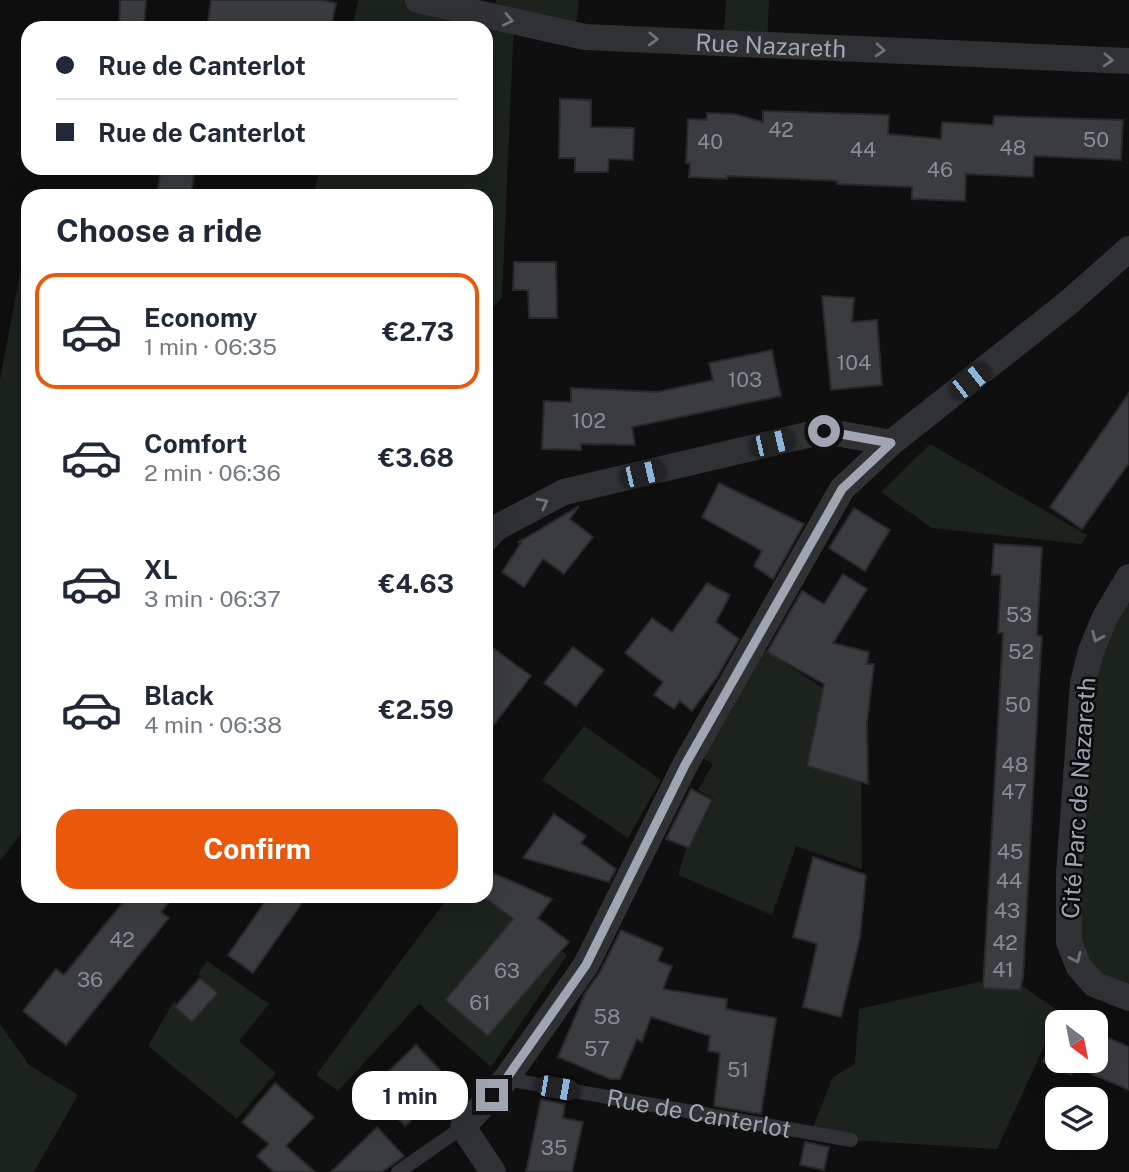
<!DOCTYPE html>
<html lang="en">
<head>
<meta charset="utf-8">
<style>
  :root { --surface:#fff; --page:#f2f2f3; --text:#1f2937; --muted:#747a83; --line:#e0e1e3; --accent:#ea580c }
  body { margin:0; font-family:"Public Sans",sans-serif; background:var(--page); color:var(--text); height:100vh; display:flex; flex-direction:column; font-size:26px; white-space:nowrap }
  * { box-sizing:border-box; margin:0 }
  p { font-size:23px; color:var(--muted) }
  .icon { flex:none; width:38px; height:38px; fill:none; stroke:currentColor; stroke-width:2; stroke-linecap:round; stroke-linejoin:round }
  .map { position:relative; flex:1; overflow:hidden }
  .panel { position:absolute; left:21px; top:189px; width:472px; height:714px; display:flex; flex-direction:column; background:var(--surface); border-radius:21px; box-shadow:0 7px 28px #0002 }
  .panel>* { flex:none }
  .top-card { position:absolute; left:21px; top:21px; width:472px; height:154px; border-radius:21px; box-shadow:0 7px 28px #0002; display:grid; align-content:center; height:154px; padding:0 35px; background:var(--surface) }
  .needle { width:46px; rotate:148deg }
  .controls { position:absolute; left:1045px; top:1010px; display:grid; gap:14px }
  .controls a { display:grid; place-items:center; width:63px; height:63px; border-radius:14px; background:var(--surface); box-shadow:0 7px 28px #0002; font-size:35px }
  .end { position:absolute; width:32px; height:32px; margin:-16px; border:9px solid #9fa6b2; background:#111; box-shadow:0 0 0 4px #111 }
  .from { border-radius:50% }
  .bubble { position:absolute; height:49px; border-radius:21px; background:var(--surface); box-shadow:0 7px 28px #0002; font-size:23px; font-weight:700; line-height:49px; text-align:center }
  .car { position:absolute; width:21px; height:42px; margin:-21px -10px; border-radius:9px; box-shadow:0 0 5px 2px #0007; background:linear-gradient(#222 24%,#8ab4d8 0 40%,#222 0 76%,#8ab4d8 0 86%,#222 0) }
  .top-card b { display:flex; align-items:center; gap:24px; height:66px; font-size:26px }
  .top-card b+b { border-top:2px solid var(--line) }
  .top-card i { width:18px; height:18px; background:var(--text) }
  ul { padding:0; list-style:none }
  li { display:flex; align-items:center; gap:21px; height:116px; margin:0 14px 10px; padding:0 21px; border:4px solid transparent; border-radius:21px }
  li div { flex:1 }
  li b { display:block; font-size:26px }
  li em { font-style:normal; font-weight:700 }
  li.on { border-color:var(--accent) }
  li>.icon { width:63px; height:63px; stroke-width:1.5 }
  h2 { padding:0 35px; font-size:32px; line-height:84px }
  .primary-button { display:flex; gap:14px; margin-top:auto; padding:14px 35px }
  .primary-button a { flex:1; height:80px; border-radius:21px; background:var(--accent); color:#fff; font-size:28px; font-weight:700; line-height:80px; text-align:center }
  .map>svg:first-child { display:block }
  .green { fill:#1b231c }
  .building { fill:#3b3c40; stroke:#29292c; stroke-width:2 }
  .lines { fill:none; stroke-linecap:round; stroke-linejoin:round }
  .service { stroke:#303135; stroke-width:14 }
  .minor { stroke:#303135; stroke-width:26 }
  .oneway { stroke:#6d717a }
  .route { stroke:#9fa6b2; stroke-width:9 }
  .labels { text-anchor:middle; dominant-baseline:central; stroke-width:5; stroke-linejoin:round; paint-order:stroke }
  .number-label { font-size:21px; fill:#868c96 }
  .street-label { font-size:24px; fill:#9fa6b2; stroke:#0a0a0b }
</style>
</head>
<body>
<div class="map">
<svg width="1129" height="1172" viewBox="0 0 1129 1172">
  <rect width="100%" height="100%" fill="#0f0f10"/>
  <g class="green">
    <path d="M358,0h60l78,16v-16h83l-4,34 -61,-13 -12,277 -15,15 -1,-117h-173l7,-28h166v-140h-134z"/>
    <path d="M726,0h43l-2,45 -44,-3z"/>
    <path d="M28,232v593l-28,36v-481z"/>
    <path d="M930,444l157,91 -5,9 -150,-16 -51,-36z"/>
    <path d="M1129,577v423l-20,-8 -39,-56 19,-285z"/>
    <path d="M754,643l92,60 15,74 1,92 -66,-23 -24,69 -94,-40 19,-62 8,4 9,-18 -16,-9 15,-26 -21,-12z"/>
    <path d="M584,726l77,54 -33,58 -86,-58z"/>
    <path d="M487,894l80,61 -76,112 -72,-63 -81,87 -22,-16 133,-179z"/>
    <path d="M207,961l62,43 -30,37 37,32 -39,46 -89,-73 26,-45 16,14 23,-26 -15,-15z"/>
    <path d="M979,982l42,3 39,27 -63,137 -146,-9 -40,-8 22,-55 22,-13 4,-55z"/>
    <path d="M0,1024l29,41 49,30 -44,77h-34z"/>
  </g>
  <g class="building">
    <path d="M120,0h26l-2,28h-25z"/>
    <path d="M211,0h110l15,3 -5,25h-124z"/>
    <path d="M560,99l31,1v27l43,1 -1,32 -24,-1 -1,13h-33v-14h-16z"/>
    <path d="M763,111l126,4 -1,19 53,5 1,-17 51,3 1,-9 129,4 -2,40 -87,-4 -1,21 -67,-3 -1,27 -53,-2v-12l-75,-3 1,-3 -111,-5v3l-38,-2 1,-14h-4l2,-44 19,1v-7l27,1 29,8z"/>
    <path d="M161,168h34l-4,28h-34z"/>
    <path d="M514,262h42l1,56h-28l-1,-28h-15z"/>
    <path d="M822,296l32,2 -2,24 25,-2 5,65 -51,5z"/>
    <path d="M772,350l9,46 -149,31 3,18 -54,-1v6l-39,-1 2,-48 27,1v-14l86,4 56,-12 -4,-17z"/>
    <path d="M1129,393v70l-47,66 -32,-22z"/>
    <path d="M719,483l85,41 -31,55 -19,-13 8,-15 -60,-34z"/>
    <path d="M579,506l-9,13 23,18 -29,37 -21,-15 -19,28 -22,-15 19,-29 -2,-1z"/>
    <path d="M854,508l36,22 -25,41 -36,-23z"/>
    <path d="M994,544l48,3 -5,88 5,1 -3,46 -16,296 -3,12 -37,-2 20,-355h-5l3,-58h-9z"/>
    <path d="M843,574l24,15 -34,54 36,9 -2,12h7l-7,59 1,61 -61,-18 17,-82 -57,-32 35,-61 22,13z"/>
    <path d="M707,583l23,12 -14,27 23,17 -22,38 -25,34 -12,-10 -6,8 -20,-14 9,-13 -38,-29 27,-35 20,14z"/>
    <path d="M486,643l45,33 -45,59z"/>
    <path d="M573,647l31,23 -28,36 -32,-23z"/>
    <path d="M691,789l21,11 -23,48 -23,-9z"/>
    <path d="M554,814l32,22 -5,7 35,26 -7,13 -86,-24z"/>
    <path d="M813,857l53,18 -6,63 -19,79 -38,-10 14,-63 -24,-7z"/>
    <path d="M486,870l66,29 -14,19 31,24 -81,94 -43,-36 68,-81 -27,-20z"/>
    <path d="M128,896h46l-13,16 8,6 -103,127 -43,-34 33,-42 8,6z"/>
    <path d="M269,896h38l-54,77 -25,-18z"/>
    <path d="M621,930l42,18 -5,13 14,5 -9,23 64,10 -1,10 50,9 -15,96 -47,-8 6,-53 -12,-2 2,-15 -59,-19 -9,25 -5,-3 -17,40h-10l-52,-22 27,-64 15,-21z"/>
    <path d="M200,978l18,15 -26,29 -17,-15z"/>
    <path d="M1057,1030v30h39v-28l33,15v43l-54,-23 -4,8 -28,-13z"/>
    <path d="M416,1045l24,25 -24,24 11,11 -22,21 -35,-37z"/>
    <path d="M275,1083l39,34 -28,29 29,26h-41l-17,-16 12,-12 -27,-22z"/>
    <path d="M541,1099l24,5 -2,14 20,4 -11,50h-46z"/>
    <path d="M377,1127l27,29 -22,16h-51z"/>
    <path d="M805,1142l24,5 -5,23 -24,-5z"/>
  </g>
  <g class="lines">
    <g class="service">
      <path id="s1" d="M506,1079l345,61"/>
      <path d="M398,1172l65,-45"/>
    </g>
    <g class="minor">
      <path id="s2" d="M418,0l167,37 544,24"/>
      <path d="M486,539l10,-11 68,-36 260,-61 67,12"/>
      <path d="M1129,577l-24,40 -14,34 -8,32 -14,190v69l10,25 15,17 35,14"/>
      <path d="M493,1172l-30,-45 43,-48 80,-114 99,-200 157,-276 49,-46 177,-140 61,-54"/>
    </g>
  </g>
  <defs><path id="oneway-chevron" d="M-2-3.5L2.5 0L-2 3.5" fill="none" stroke-width="1.6" stroke-linecap="round" stroke-linejoin="round" transform="scale(1.75)"/></defs>
  <g class="oneway">
    <use href="#oneway-chevron" transform="translate(508 20) rotate(12)"/>
    <use href="#oneway-chevron" transform="translate(653 39) rotate(2)"/>
    <use href="#oneway-chevron" transform="translate(880 50) rotate(3)"/>
    <use href="#oneway-chevron" transform="translate(1108 60) rotate(3)"/>
    <use href="#oneway-chevron" transform="translate(543 503) rotate(-28)"/>
    <use href="#oneway-chevron" transform="translate(1097 637) rotate(113)"/>
    <use href="#oneway-chevron" transform="translate(1076 958) rotate(65)"/>
  </g>
  <g class="lines">
    <path class="route" d="M492,1095l14,-16 80,-114 99,-200 157,-276 49,-46 -67,-12"/>
  </g>
  <g class="labels">
    <g class="number-label">
      <text x="781" y="129">42</text>
      <text x="1096" y="139">50</text>
      <text x="710" y="141">40</text>
      <text x="1013" y="147">48</text>
      <text x="863" y="149">44</text>
      <text x="940" y="169">46</text>
      <text x="854" y="362">104</text>
      <text x="745" y="379">103</text>
      <text x="589" y="420">102</text>
      <text x="1019" y="614">53</text>
      <text x="1021" y="651">52</text>
      <text x="1018" y="704">50</text>
      <text x="1015" y="764">48</text>
      <text x="1014" y="791">47</text>
      <text x="1010" y="851">45</text>
      <text x="1009" y="880">44</text>
      <text x="1007" y="910">43</text>
      <text x="122" y="939">42</text>
      <text x="1005" y="942">42</text>
      <text x="1003" y="969">41</text>
      <text x="507" y="970">63</text>
      <text x="90" y="979">36</text>
      <text x="480" y="1002">61</text>
      <text x="607" y="1016">58</text>
      <text x="597" y="1048">57</text>
      <text x="738" y="1069">51</text>
      <text x="554" y="1147">35</text>
    </g>
    <g class="street-label">
      <text stroke="none"><textPath href="#s2" startOffset="357">Rue Nazareth</textPath></text>
      <text transform="translate(1078 798) rotate(-86)">Cité Parc de Nazareth</text>
      <text stroke="none"><textPath href="#s1" startOffset="196">Rue de Canterlot</textPath></text>
    </g>
  </g>
</svg>
<div class="controls">
<a><svg class="needle" viewBox="-14 -14 28 28"><path d="M0-13l5 13h-10z" fill="#e53935"/><path d="M0 13l5-13h-10z" fill="#747a83"/></svg></a>
<a><svg class="icon" aria-label="layers" viewBox="0 0 24 24"><path d="M12 4l9 5-9 5-9-5zM3 14l9 5 9-5"/></svg></a>
</div>
<i class="end from" style="left:824px;top:431px"></i>
<i class="end" style="left:492px;top:1095px"></i>
<div class="bubble" style="left:352px;top:1071px;width:116px">1 min</div>
<i class="car" style="left:970px;top:381px;rotate:52deg"></i>
<i class="car" style="left:772px;top:443px;rotate:77deg"></i>
<i class="car" style="left:642px;top:474px;rotate:77deg"></i>
<i class="car" style="left:557px;top:1088px;rotate:100deg"></i>
<div class="top-card">
<b><i class="from"></i>Rue de Canterlot</b>
<b><i></i>Rue de Canterlot</b>
</div>
<section class="panel">
<h2>Choose a ride</h2>
<ul>
<li class="on"><svg class="icon" aria-label="car" viewBox="0 0 24 24"><path d="M5 17H2v-5l4-1 3-4h7l3 4 3 1v5h-3M9 17h6M6 11h13"/><circle cx="7" cy="17" r="2"/><circle cx="17" cy="17" r="2"/></svg><div><b>Economy</b><p>1 min · 06:35</p></div><em>€2.73</em></li>
<li><svg class="icon" aria-label="car" viewBox="0 0 24 24"><path d="M5 17H2v-5l4-1 3-4h7l3 4 3 1v5h-3M9 17h6M6 11h13"/><circle cx="7" cy="17" r="2"/><circle cx="17" cy="17" r="2"/></svg><div><b>Comfort</b><p>2 min · 06:36</p></div><em>€3.68</em></li>
<li><svg class="icon" aria-label="car" viewBox="0 0 24 24"><path d="M5 17H2v-5l4-1 3-4h7l3 4 3 1v5h-3M9 17h6M6 11h13"/><circle cx="7" cy="17" r="2"/><circle cx="17" cy="17" r="2"/></svg><div><b>XL</b><p>3 min · 06:37</p></div><em>€4.63</em></li>
<li><svg class="icon" aria-label="car" viewBox="0 0 24 24"><path d="M5 17H2v-5l4-1 3-4h7l3 4 3 1v5h-3M9 17h6M6 11h13"/><circle cx="7" cy="17" r="2"/><circle cx="17" cy="17" r="2"/></svg><div><b>Black</b><p>4 min · 06:38</p></div><em>€2.59</em></li>
</ul>
<div class="primary-button"><a>Confirm</a></div>
</section>
</div>
</body>
</html>
